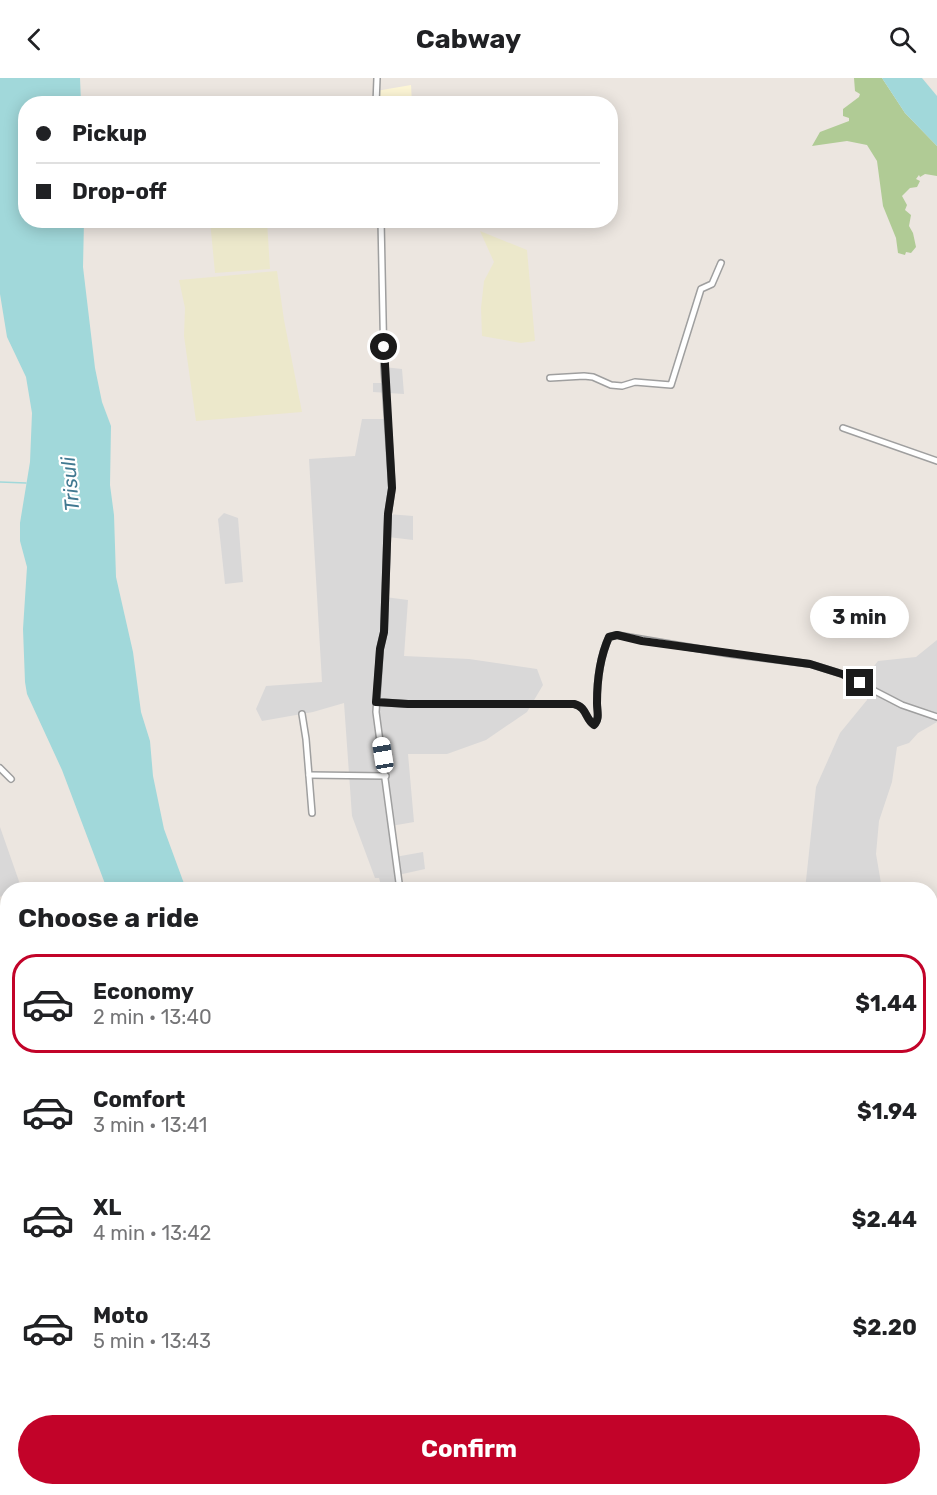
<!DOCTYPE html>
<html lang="en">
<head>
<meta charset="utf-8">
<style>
  :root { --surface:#fff; --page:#f6f6f6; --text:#202124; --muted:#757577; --line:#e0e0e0; --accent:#c20329 }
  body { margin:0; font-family:Rubik,sans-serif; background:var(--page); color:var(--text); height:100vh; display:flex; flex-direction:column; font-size:22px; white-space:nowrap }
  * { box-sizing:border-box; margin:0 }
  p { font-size:20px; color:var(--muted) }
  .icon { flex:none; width:33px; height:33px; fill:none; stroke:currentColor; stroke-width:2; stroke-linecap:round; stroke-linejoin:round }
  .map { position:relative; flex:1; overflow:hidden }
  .sheet { position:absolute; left:0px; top:804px; width:938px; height:614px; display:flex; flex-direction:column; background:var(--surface); border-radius:24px 24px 0 0; box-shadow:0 3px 15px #0003 }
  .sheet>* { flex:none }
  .top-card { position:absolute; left:18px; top:18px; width:600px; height:132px; border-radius:24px; box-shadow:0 3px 15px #0003; display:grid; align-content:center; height:132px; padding:0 18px; background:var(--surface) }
  .end { position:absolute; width:27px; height:27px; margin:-14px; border:8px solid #1b1b1b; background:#fff; box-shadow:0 0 0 3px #fff }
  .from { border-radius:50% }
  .bubble { position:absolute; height:42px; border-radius:21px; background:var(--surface); box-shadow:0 3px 15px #0003; font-size:20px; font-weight:700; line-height:42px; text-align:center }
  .car { position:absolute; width:18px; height:36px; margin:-18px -9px; border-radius:8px; box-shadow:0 0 4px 2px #0007; background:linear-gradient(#fff 24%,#345 0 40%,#fff 0 76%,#345 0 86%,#fff 0) }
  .top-card b { display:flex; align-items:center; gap:21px; height:57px; font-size:22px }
  .top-card b+b { border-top:2px solid var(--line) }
  .top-card i { width:15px; height:15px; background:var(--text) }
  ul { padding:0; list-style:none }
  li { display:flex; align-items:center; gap:18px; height:99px; margin:0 12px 9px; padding:0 6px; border:3px solid transparent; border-radius:24px }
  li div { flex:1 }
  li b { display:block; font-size:22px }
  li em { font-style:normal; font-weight:700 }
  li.active { border-color:var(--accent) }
  li>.icon { width:54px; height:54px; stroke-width:1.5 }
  h2 { padding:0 18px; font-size:27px; line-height:72px }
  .cta { display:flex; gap:12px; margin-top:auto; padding:12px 18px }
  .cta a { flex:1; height:69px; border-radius:36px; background:var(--accent); color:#fff; font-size:24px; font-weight:700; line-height:69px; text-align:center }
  header { display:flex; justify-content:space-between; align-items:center; height:78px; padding:0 18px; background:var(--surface); font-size:27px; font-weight:700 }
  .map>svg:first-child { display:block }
  .residential { fill:#d9d8d8 }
  .education { fill:#fef7d7 }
  .farmland { fill:#ece8cb }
  .forest { fill:#b0cb95 }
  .water { fill:#a1d8da }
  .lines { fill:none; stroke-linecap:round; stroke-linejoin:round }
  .stream { stroke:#a1d8da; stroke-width:1.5 }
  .street-casing { stroke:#9f9f9f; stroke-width:8 }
  .highway-casing { stroke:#d22683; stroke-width:12 }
  .street { stroke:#fff; stroke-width:5 }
  .highway { stroke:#e488ab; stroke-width:9 }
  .route { stroke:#1b1b1b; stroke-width:8 }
  .labels { text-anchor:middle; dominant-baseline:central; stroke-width:4.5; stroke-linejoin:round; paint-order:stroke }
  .water-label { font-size:20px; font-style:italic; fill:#417991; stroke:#fff }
</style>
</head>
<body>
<header><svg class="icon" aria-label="back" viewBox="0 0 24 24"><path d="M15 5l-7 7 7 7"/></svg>Cabway<svg class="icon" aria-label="search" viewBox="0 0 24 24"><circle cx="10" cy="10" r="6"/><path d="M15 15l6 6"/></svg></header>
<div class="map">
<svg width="937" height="1417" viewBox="0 0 937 1417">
  <rect width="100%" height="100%" fill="#ece6e0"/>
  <g class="residential">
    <path d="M384,289l18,2 2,25 -31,-2v-9h11z"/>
    <path d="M362,341h25l4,47 -3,48 25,2v24l-25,-3 -3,60 23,3 -4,56 65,3 68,10 6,16 -16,27 -41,28 -39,14h-39l6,68 -23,4 4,31 28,-5 2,17 -27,6 2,14h-18l-3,-11h-4l-23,-62 -8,-113 -31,9 -51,9 -6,-12 10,-23 56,-4 -13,-223 46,-3z"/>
    <path d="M224,435l14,5 5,64 -18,2 -7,-65z"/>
    <path d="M937,562v82l-19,11 -9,10 -12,4 -5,35 -13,39 -3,33 6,35 -77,1 11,-103 24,-54 27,-33 1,-26 10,-13 38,-4z"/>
    <path d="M0,749l21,60 -13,3 -1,3 -7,4z"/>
    <path d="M817,1410h97l-2,7h-88z"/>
  </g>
  <path class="education" d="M411,7l1,18h-36v-12z"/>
  <g class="farmland">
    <path d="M210,143h57l3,48 -55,4z"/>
    <path d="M480,153l47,19 8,91 -14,2 -39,-7 -1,-28 3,-27 10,-19z"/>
    <path d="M277,193l7,49 18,92 -106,9 -12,-85 1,-28 -6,-28z"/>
  </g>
  <path class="forest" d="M854,0h28l23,35 32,33v30l-12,-2 -5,3 -1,-2 -3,4 4,2 -3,6 -7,1 -8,8 5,9 -2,5 6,5 -2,11 4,7 3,14 -5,6 -5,-1 -1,3 -7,-2 -2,-15 -13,-32 -6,-45 -10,-16 -20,-4 -35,5 8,-14 29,-11v-3l-6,-2v-7l16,-12 1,-3 -5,-3z"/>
  <g class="water">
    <path d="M0,0h80l1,25 -55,1v116l58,1 -1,46 12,101 7,34 9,24 -1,59 4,30 2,62 17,75 8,60 9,29 3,35 11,53 22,60h-79l-45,-119 -35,-76 -2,-12 -2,-53 4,-62 -7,-26v-18l10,-61 2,-49 -6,-36 -19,-40 -7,-43z"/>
    <path d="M882,0h40l15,18v50l-32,-33z"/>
    <path d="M309,1410h167l5,7h-168z"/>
  </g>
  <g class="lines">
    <g class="stream">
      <path d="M0,404l26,1"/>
      <path d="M930,1051l7,14"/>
      <path d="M0,1269l8,-8"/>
    </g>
    <defs>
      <g id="street">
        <path d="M376,26l1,-26"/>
        <path d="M381,142l3,146 8,122 -4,26 -4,118 -4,17 -4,63 24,178"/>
        <path d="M550,300l34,-2 9,1 18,8 11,1 13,-4 36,3 30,-96 11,-5 9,-21"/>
        <path d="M843,350l94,33"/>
        <path d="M376,624l32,2h166c13,3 11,15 20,21 6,-6 3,-14 3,-22 0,-22 3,-46 12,-66l8,-2 113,19 80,10 32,10 60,31 35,12"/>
        <path d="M302,636l4,25 6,74"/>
        <path d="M0,690l11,11"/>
        <path d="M309,697l77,1"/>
        <path d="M930,1409l7,-1"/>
        <path d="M863,1410l4,7"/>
        <path d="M886,1417l33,-7"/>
      </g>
      <g id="highway">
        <path d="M0,975l8,12"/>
        <path d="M288,1410l3,7"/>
      </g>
    </defs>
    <use href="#street" class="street-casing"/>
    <use href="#highway" class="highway-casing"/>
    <use href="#street" class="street"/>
    <use href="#highway" class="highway"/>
  </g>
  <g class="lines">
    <path class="route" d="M384,269l8,141 -4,26 -4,118 -4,17 -4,53 32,2h166c13,3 11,15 20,21 6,-6 3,-14 3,-22 0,-22 3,-46 12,-66l8,-2 25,6 168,23 32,10 18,9"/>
  </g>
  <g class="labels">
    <g class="water-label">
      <text transform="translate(70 406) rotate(-95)">Trisuli</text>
    </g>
  </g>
</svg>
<i class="end from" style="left:384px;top:269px"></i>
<i class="end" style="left:860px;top:605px"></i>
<div class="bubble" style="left:810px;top:518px;width:99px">3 min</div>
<i class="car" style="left:383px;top:677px;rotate:351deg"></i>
<div class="top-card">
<b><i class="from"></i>Pickup</b>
<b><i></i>Drop-off</b>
</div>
<section class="sheet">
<h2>Choose a ride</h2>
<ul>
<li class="active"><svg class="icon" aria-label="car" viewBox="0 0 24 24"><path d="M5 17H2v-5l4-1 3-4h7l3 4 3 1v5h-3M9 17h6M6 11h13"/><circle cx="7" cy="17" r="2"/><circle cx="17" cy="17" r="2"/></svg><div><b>Economy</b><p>2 min · 13:40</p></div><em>$1.44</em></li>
<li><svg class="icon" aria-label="car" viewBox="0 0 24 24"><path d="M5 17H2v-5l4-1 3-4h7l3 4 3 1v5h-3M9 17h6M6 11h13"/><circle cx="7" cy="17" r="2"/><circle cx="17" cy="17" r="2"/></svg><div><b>Comfort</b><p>3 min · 13:41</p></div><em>$1.94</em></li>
<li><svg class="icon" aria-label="car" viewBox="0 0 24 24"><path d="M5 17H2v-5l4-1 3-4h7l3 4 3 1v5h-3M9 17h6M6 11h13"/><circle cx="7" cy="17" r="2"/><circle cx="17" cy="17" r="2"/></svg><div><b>XL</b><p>4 min · 13:42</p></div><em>$2.44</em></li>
<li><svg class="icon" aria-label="car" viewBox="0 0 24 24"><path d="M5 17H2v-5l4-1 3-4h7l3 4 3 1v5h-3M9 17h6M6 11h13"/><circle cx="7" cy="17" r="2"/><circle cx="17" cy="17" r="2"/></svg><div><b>Moto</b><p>5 min · 13:43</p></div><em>$2.20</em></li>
</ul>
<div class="cta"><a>Confirm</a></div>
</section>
</div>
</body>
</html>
